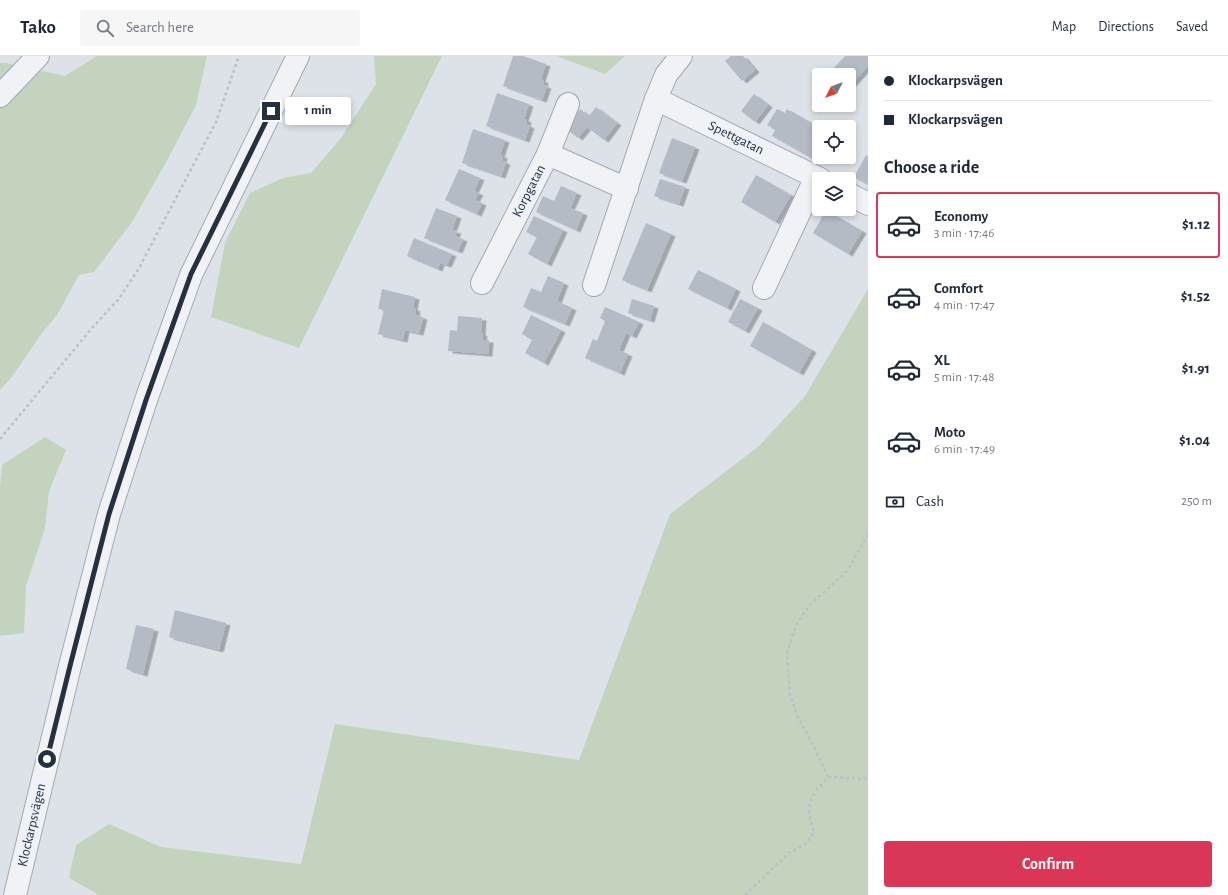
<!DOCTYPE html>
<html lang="en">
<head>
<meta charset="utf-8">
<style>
  :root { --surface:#fff; --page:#f6f6f7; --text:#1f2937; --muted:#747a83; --line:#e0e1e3; --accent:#d93658 }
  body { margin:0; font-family:"Alegreya Sans",sans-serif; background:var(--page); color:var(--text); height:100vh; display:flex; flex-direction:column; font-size:15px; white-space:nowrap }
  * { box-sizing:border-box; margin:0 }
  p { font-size:13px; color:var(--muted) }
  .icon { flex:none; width:22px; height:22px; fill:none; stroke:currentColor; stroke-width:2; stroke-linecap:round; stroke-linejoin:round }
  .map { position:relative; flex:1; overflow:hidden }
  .drawer { display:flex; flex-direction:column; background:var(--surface); width:360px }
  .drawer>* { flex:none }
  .banner { display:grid; align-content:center; height:88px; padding:0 16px; background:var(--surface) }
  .needle { width:26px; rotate:228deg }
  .fabs { position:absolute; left:812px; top:12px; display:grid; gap:8px }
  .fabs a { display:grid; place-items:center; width:44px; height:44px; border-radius:4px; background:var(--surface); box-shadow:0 2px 6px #0003; font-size:20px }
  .end { position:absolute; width:18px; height:18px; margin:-9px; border:5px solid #253040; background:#fff; box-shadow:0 0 0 2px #fff }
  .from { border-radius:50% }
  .bubble { position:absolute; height:28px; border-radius:4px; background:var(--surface); box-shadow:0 2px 6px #0003; font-size:13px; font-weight:600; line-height:28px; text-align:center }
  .banner b { display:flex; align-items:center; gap:14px; height:38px; font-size:15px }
  .banner b+b { border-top:1px solid var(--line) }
  .banner i { width:10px; height:10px; background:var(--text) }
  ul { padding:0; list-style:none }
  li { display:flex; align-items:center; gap:12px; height:66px; margin:0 8px 6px; padding:0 8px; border:2px solid transparent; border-radius:4px }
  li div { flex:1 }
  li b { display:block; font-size:15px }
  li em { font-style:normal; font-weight:600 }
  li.on { border-color:var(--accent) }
  li>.icon { width:36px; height:36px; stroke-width:1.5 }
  h2 { padding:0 16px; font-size:18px; line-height:48px }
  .pay { display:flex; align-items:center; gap:10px; height:44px; padding:0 16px; font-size:15px }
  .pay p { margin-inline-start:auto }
  .action { display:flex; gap:8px; margin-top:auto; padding:8px 16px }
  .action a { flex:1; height:46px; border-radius:4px; background:var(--accent); color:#fff; font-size:16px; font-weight:600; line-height:46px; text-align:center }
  header { display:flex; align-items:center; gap:24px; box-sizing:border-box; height:56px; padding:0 20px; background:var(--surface); border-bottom:1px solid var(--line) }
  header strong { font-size:19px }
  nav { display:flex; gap:22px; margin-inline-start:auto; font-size:14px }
  .search { width:280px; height:36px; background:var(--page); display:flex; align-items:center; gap:10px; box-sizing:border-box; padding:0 14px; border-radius:4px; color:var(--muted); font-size:15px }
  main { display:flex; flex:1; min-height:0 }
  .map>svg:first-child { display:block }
  .green { fill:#c4d3bd }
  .building { fill:#b4bbc5; filter:url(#shadow) }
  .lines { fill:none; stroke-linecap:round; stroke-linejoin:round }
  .minor-casing { stroke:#a2a9b2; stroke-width:24 }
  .path { stroke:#bbc0c7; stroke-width:2.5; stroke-dasharray:3 3; stroke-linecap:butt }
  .minor { stroke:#f0f2f6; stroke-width:22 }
  .route { stroke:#253040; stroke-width:5 }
  .labels { text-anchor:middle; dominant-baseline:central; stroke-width:3.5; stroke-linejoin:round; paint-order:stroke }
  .street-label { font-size:14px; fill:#253040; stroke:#ecf1f6 }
</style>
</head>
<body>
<header>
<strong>Tako</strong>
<div class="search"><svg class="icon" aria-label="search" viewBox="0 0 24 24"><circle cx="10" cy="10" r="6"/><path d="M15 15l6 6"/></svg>Search here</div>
<nav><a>Map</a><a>Directions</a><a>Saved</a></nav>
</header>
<main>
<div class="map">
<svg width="868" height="839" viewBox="0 0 868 839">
  <defs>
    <filter id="shadow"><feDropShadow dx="4.5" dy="2.5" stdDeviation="0" flood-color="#0004"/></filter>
  </defs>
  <rect width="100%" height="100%" fill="#dde2e8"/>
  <g class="green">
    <path d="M97,0h110l-11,49 -27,52 -37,65 -38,50 -15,3 -22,40 -15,18 -31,45 -11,12v-284l38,-36 27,6z"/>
    <path d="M374,0h68l-143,292 -88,-31 14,-74 25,-50 33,-15 28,-5 30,-35 35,-54z"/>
    <path d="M556,0h69l-20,18z"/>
    <path d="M0,7h6l12,3 -18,16z"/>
    <path d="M868,233v606h-769l-30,-17 7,-33 33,-21 52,23 140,17 34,-140 244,36 91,-246 89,-68 46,-50z"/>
    <path d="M45,381l21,13 -17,41 -4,37 -19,58 -2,47 -24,3v-149l2,-22z"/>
  </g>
  <g class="building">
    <path d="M513,0h10l23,8 -5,15 3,2 -1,4 4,1 -5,14 -39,-14z"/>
    <path d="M731,0h12l12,14 -13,11 -17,-20z"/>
    <path d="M845,0h23v10l-19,21v-12h-13l-5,-4z"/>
    <path d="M497,37l32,11 -5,15 3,1 -1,4 4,2 -5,14 -39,-14z"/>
    <path d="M754,38l14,11 -13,17 -14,-11z"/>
    <path d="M596,51l21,16 -13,17 -17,-13 -9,11 -13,-10 15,-19 9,7z"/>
    <path d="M777,53l8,4 2,-4 32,18v17l-8,14 -39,-22 3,-6 -8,-5z"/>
    <path d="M473,73l32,11 -5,15 3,1 -1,5 4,1 -5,14 -39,-13z"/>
    <path d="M672,82l23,9 -13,34 -23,-8z"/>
    <path d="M866,99l2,2v28l-14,-8z"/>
    <path d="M459,113l21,9 -6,13 5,2 -4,7 7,3 -5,11 -32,-14z"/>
    <path d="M756,119l35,20 -16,27 -34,-20z"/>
    <path d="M660,123l25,8 -6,17 -25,-8z"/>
    <path d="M561,130l16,7 -7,15 13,5 -7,17 -40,-18 7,-16 11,5z"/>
    <path d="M436,152l21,8 -5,14 5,1 -2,5 8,3 -5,12 -34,-13z"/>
    <path d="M826,154l36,21 -14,23 -35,-21z"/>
    <path d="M534,160l29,14 -16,34 -19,-10 9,-17 -11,-5z"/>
    <path d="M646,167l25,11 -24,56 -25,-10z"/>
    <path d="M414,182l38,16 -5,11 -7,-2 -2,6 -31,-13z"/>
    <path d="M698,214l38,19 -9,19 -39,-19z"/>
    <path d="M548,220l16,7 -7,18 15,7 -7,16 -42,-17 8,-19 10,4z"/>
    <path d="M382,233l33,8 -2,11 3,1 -1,6 8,2 -4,16 -14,-3 -2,10 -25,-6 6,-24 -6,-1z"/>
    <path d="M632,243l22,7 -4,14 -22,-7z"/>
    <path d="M740,243l18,9 -13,23 -17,-9z"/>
    <path d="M605,251l34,15 -7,14 -6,-3 -7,17 9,4 -8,19 -35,-15 8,-19 4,2 8,-20 -5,-3z"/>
    <path d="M531,259l30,15 -17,33 -19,-10 7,-13 -10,-6z"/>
    <path d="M458,260l24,2 -1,15 2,1 -1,6h7l-1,14 -40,-3 2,-21 7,1z"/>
    <path d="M763,266l49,28 -13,23 -49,-27z"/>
    <path d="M175,554l51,13 -7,27 -50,-13z"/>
    <path d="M136,569l18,4 -11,45 -17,-5z"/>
  </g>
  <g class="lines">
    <defs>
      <g id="minor">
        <path d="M0,40l38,-40"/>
        <path d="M656,43l164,80"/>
        <path d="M548,98l20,-50"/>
        <path d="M849,138l19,10"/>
        <path d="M482,227l66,-129 79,35"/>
        <path d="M594,229l62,-186 10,-24 15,-19"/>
        <path d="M764,232l52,-111"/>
        <path d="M15,839l55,-229 39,-152 37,-114 45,-125 107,-219"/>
      </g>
    </defs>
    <use href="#minor" class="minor-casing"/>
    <g class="path">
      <path d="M0,383l92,-111 26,-28 20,-30 78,-148 23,-66"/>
      <path d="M828,721l-14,-30 -16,-30 -8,-22 -3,-42 9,-28 13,-19 38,-35 21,-36"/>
      <path d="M745,839l44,-42 17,-9 8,-12c-2,-7 -5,-15 -5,-22 1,-14 10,-23 19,-33l40,2"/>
    </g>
    <use href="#minor" class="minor"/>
  </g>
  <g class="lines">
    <path class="route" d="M47,703l23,-93 39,-152 37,-114 45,-126 80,-163"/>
  </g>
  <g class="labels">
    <g class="street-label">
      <text transform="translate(736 82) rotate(26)">Spettgatan</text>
      <text transform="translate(529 135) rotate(-63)">Korpgatan</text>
      <text transform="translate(32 769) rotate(-77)">Klockarpsvägen</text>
    </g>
  </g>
</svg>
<div class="fabs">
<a><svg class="needle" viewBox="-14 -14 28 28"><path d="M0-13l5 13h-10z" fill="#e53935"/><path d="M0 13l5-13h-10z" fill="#747a83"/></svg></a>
<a><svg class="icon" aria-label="locate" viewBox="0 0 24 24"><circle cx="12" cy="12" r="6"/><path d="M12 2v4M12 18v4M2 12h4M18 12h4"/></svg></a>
<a><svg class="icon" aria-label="layers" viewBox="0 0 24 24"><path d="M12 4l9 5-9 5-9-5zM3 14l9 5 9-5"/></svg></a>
</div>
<i class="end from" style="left:47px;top:703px"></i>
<i class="end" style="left:271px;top:55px"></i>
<div class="bubble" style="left:285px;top:41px;width:66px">1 min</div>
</div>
<section class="drawer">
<div class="banner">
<b><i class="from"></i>Klockarpsvägen</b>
<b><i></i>Klockarpsvägen</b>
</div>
<h2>Choose a ride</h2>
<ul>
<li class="on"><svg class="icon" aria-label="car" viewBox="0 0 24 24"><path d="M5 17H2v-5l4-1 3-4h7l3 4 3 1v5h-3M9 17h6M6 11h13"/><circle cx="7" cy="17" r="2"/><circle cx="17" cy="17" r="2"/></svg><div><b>Economy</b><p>3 min · 17:46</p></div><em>$1.12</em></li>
<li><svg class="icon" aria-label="car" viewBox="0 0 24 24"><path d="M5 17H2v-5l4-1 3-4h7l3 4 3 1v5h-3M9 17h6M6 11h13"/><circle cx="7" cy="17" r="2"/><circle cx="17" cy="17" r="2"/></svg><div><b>Comfort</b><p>4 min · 17:47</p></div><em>$1.52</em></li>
<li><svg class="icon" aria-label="car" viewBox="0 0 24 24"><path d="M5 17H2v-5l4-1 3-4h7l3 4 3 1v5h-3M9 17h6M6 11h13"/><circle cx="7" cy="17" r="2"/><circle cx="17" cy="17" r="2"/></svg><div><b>XL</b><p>5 min · 17:48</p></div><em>$1.91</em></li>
<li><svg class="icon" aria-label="car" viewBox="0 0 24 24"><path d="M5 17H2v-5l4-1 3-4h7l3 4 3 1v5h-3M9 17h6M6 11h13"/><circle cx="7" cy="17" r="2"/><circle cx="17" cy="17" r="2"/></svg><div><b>Moto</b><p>6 min · 17:49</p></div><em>$1.04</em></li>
</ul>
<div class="pay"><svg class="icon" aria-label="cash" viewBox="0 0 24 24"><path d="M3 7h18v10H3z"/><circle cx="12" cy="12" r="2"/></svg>Cash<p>250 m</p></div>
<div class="action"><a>Confirm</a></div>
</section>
</main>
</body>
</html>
